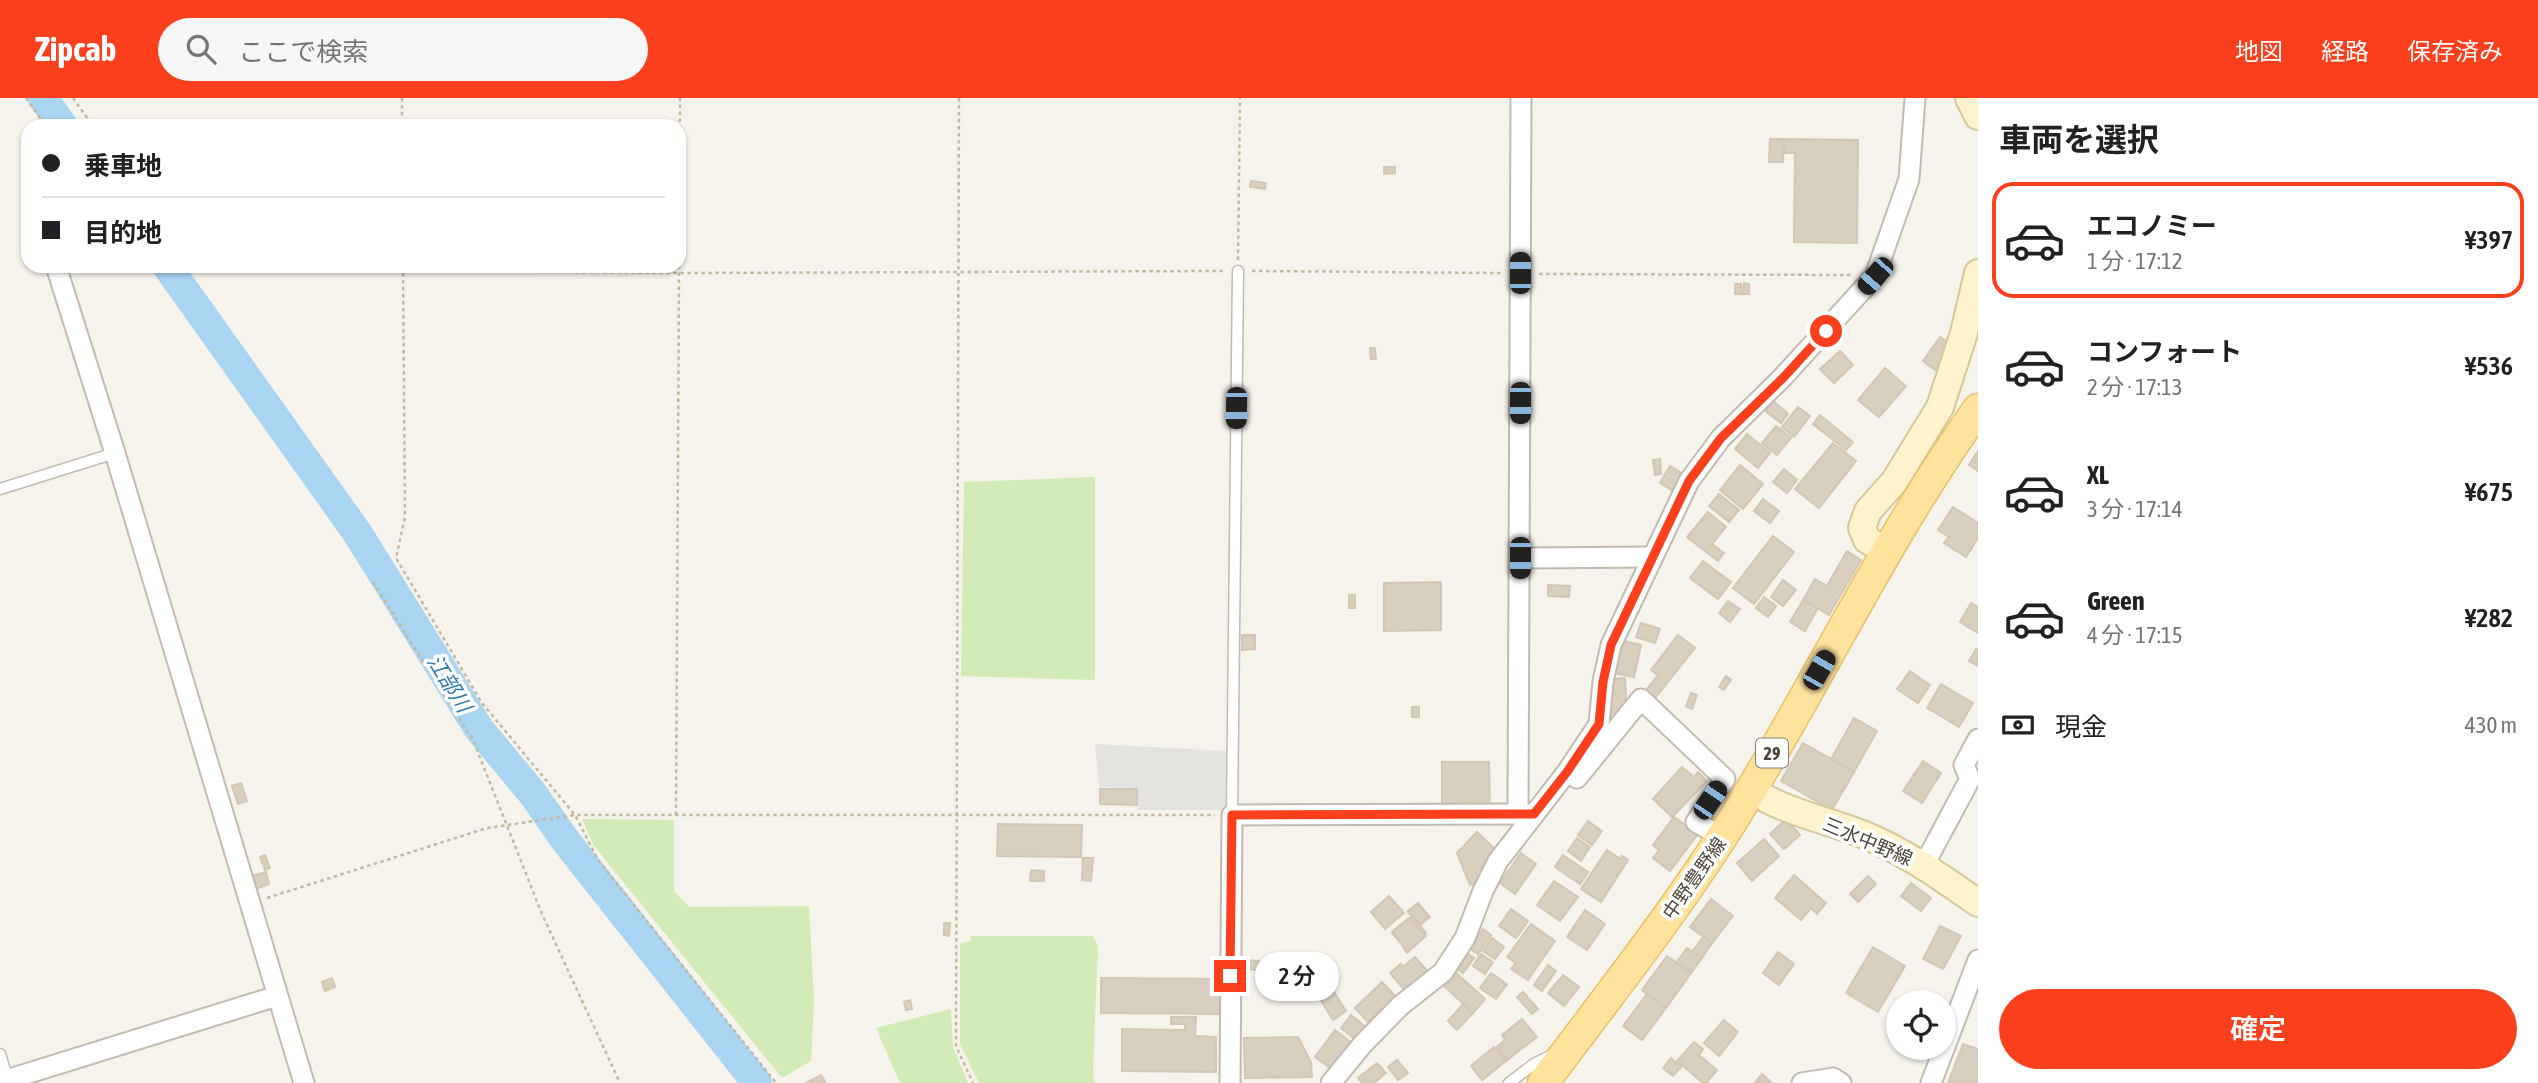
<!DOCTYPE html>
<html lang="ja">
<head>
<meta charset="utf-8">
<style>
  :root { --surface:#fff; --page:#f6f6f6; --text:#202124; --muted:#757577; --line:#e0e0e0; --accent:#fc3f1d }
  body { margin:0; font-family:"Asap Condensed","Noto Sans JP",sans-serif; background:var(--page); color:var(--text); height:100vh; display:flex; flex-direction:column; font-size:26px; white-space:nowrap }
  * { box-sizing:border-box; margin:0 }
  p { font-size:23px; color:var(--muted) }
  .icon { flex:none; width:38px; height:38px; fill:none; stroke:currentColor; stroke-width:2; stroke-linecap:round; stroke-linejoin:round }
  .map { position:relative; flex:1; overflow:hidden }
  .sheet { display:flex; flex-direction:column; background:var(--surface); width:560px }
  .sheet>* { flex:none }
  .hud { position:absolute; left:21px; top:21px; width:665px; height:154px; border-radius:21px; box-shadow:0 2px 5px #0004; display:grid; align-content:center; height:154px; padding:0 21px; background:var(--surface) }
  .tools { position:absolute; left:1886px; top:892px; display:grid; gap:14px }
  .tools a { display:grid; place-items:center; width:70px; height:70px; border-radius:50%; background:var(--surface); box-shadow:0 2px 5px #0004; font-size:35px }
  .end { position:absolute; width:32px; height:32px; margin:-16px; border:9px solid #fc3f1d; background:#fff; box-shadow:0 0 0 4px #fff }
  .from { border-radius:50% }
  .bubble { position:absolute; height:49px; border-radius:24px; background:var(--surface); box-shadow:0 2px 5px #0004; font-size:23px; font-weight:600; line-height:49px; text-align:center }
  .car { position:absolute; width:21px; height:42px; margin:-21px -10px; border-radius:9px; box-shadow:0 0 5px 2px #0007; background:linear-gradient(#222 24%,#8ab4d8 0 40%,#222 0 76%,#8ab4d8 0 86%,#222 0) }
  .hud b { display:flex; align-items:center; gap:24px; height:66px; font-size:26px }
  .hud b+b { border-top:2px solid var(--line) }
  .hud i { width:18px; height:18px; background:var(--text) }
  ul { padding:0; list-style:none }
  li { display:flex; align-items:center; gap:21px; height:116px; margin:0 14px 10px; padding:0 7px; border:4px solid transparent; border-radius:21px }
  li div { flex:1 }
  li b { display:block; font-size:26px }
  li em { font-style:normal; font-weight:600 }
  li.selected { border-color:var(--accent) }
  li>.icon { width:63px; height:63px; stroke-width:1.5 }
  h2 { padding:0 21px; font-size:32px; line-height:84px }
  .pay { display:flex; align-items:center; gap:18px; height:77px; padding:0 21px; font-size:26px }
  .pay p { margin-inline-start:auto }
  .button { display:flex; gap:14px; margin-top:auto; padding:14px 21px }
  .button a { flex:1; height:80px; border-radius:42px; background:var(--accent); color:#fff; font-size:28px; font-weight:600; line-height:80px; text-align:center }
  header { display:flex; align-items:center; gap:42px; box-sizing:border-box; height:98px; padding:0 35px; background:var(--accent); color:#fff }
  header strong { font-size:33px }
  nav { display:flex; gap:38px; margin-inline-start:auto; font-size:24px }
  .search { width:490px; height:63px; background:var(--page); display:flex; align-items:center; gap:18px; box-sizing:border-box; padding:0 24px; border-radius:38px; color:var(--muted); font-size:26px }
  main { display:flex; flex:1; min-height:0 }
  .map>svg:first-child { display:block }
  .green { fill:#d2eab5 }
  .parking { fill:#e5e3e0 }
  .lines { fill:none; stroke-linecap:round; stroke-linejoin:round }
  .river { stroke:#a9d4f2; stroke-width:30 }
  .building { fill:#d8cfc1; stroke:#d3c7b4; stroke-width:2 }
  .lane-casing { stroke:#c2bbae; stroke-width:13 }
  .street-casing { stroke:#c2bbae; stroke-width:23 }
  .secondary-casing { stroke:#d6c79b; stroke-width:30 }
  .primary-casing { stroke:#e6c16a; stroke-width:33 }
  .path { stroke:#c4b79f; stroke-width:2.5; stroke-dasharray:3.5 3.5; stroke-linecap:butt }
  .lane { stroke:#fff; stroke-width:10 }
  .street { stroke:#fff; stroke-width:19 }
  .secondary { stroke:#fff3cd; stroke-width:26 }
  .primary { stroke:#ffe39c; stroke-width:30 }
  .route { stroke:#fc3f1d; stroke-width:9 }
  .labels { text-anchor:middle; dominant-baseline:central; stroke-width:7; stroke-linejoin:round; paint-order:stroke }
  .shield { fill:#fff; stroke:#817c74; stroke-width:2 }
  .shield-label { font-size:18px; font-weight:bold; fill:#4b4439 }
  .street-label { font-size:19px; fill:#4b4439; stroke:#fff }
  .water-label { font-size:21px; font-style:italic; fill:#2e7ab2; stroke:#fff }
</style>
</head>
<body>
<header>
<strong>Zipcab</strong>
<div class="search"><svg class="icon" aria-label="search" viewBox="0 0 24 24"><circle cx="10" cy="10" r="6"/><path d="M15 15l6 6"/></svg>ここで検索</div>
<nav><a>地図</a><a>経路</a><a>保存済み</a></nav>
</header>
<main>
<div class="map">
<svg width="1978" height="985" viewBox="0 0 1978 985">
  <rect width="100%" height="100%" fill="#f6f3ec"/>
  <g class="green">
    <path d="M1095,379v203l-134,-4 3,-194z"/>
    <path d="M582,721l92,1v71l15,16 120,-1 5,95 -3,60 -29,17 -188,-232z"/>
    <path d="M971,838h122l5,10 -5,124 1,12 5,1h-120l-19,-39v-101l11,-2z"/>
    <path d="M951,911l2,38 15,36h-68l-24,-55z"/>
  </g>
  <path class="parking" d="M1095,646l134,7v59h-91v-22l-39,-1z"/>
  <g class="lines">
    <g class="river">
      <path d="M43,0l20,28"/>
      <path d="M167,168l191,268 121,195 54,65 32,46 192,243"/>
    </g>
  </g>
  <g class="building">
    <path d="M1770,41h14l-1,23h-14z"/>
    <path d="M1784,41l74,1 -1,103 -63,-1 1,-89h-11z"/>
    <path d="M1384,69h11v6l-11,1z"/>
    <path d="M1251,83l15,2 -1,6 -15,-2z"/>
    <path d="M1744,185l5,1v10h-6z"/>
    <rect x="1735" y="186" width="6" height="10"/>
    <path d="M1940,239l12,8 -17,25 -12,-9z"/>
    <path d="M1370,250h5l1,11h-5z"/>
    <path d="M1840,253l13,14 -19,18 -14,-14z"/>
    <path d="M1885,270l21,18 -27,31 -21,-17z"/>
    <path d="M1772,302l16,14 -7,9 -17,-13z"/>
    <path d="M1798,309l12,9 -16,21 -12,-10z"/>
    <path d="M1820,317l33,27 -7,8 -33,-26z"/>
    <path d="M1776,328l15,12 -14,17 -15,-12z"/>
    <path d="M1747,336l23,19 -12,15 -23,-19z"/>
    <path d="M1833,345l23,18 -37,47 -24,-19z"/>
    <path d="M1978,353v20l-9,-6z"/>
    <path d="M1660,361l1,15 -6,1 -2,-15z"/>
    <path d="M1740,367l23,19 -20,25 -23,-19z"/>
    <path d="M1670,368l15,9 -10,17 -15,-9z"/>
    <path d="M1784,371l13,11 -10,13 -14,-11z"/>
    <path d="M1719,396l20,16 -10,12 -20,-16z"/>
    <path d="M1763,401l16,12 -9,12 -16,-12z"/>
    <path d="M1953,409l25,16v15l-12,19 -22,-14 5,-6 -11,-7z"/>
    <path d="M1708,414l18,15 -14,17 12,9 -6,8 -31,-24z"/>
    <path d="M1773,438l21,16 -40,52 -21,-16z"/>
    <path d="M1847,453l14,9 -32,55 -26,-15 12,-21 12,7z"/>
    <path d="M1703,463l28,21 -13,17 -28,-21z"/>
    <path d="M1783,482l13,10 -13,16 -12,-9z"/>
    <path d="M1441,484v48l-57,1v-48z"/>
    <path d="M1548,487l22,1 -1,11 -21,-1z"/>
    <rect x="1349" y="497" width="6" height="13"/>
    <path d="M1764,499l12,9 -8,11 -12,-9z"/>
    <path d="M1803,502l15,8 -13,23 -15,-9z"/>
    <path d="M1728,503l12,8 -10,13 -11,-9z"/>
    <path d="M1971,505l7,4v26l-18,-11z"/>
    <path d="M1641,525l19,6 -5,14 -19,-6z"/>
    <path d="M1242,537h13v14l-13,1z"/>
    <path d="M1678,537l17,13 -43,54 -10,-7 16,-20 -7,-5z"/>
    <path d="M1619,542l22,5 -7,32 -22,-4z"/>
    <path d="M1976,551l2,1v16l-9,-5z"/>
    <path d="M1910,573l20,14 -12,18 -21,-14z"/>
    <path d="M1726,578l5,4 -7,10 -5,-3z"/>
    <path d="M1625,580l2,36 -17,1 -1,-36z"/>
    <path d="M1941,586l32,19 -14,24 -32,-19z"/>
    <path d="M1691,595l6,2 -5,14 -6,-3z"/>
    <rect x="1412" y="609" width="7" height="10"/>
    <path d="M1854,620l23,13 -23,41 -23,-13z"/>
    <path d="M1803,645l51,29 -22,38 -51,-29z"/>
    <path d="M1923,663l18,12 -19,30 -19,-12z"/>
    <path d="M1442,664h47l1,49h-48z"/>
    <path d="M1682,669l12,10 4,-5 9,9 -35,36 -19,-18z"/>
    <path d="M241,685l6,18 -9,3 -6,-18z"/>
    <path d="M1100,691h37v16l-37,-1z"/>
    <path d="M1674,719l24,17 -28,37 -17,-13 6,-8 -6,-5z"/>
    <path d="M1786,721l14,16 -16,14 -14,-15z"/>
    <path d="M1588,723l14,10 -10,14 -14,-10z"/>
    <path d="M998,726l84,1 -1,32 -84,-1z"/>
    <path d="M1477,734l20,19 -20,21 3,9 -10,4 -13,-32z"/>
    <path d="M1577,740l13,9 -9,14 -13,-10z"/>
    <path d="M1764,741l15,17 -27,25 -15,-18z"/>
    <path d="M1607,752l13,9 2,-3 6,4 -27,42 -20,-13z"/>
    <path d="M1521,755l15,11 -21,30 -15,-11z"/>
    <path d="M265,757l5,13 -5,2 -5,-13z"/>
    <path d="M1563,757l25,17 -8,12 -25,-17z"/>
    <path d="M1083,760h10l-2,23 -9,-1z"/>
    <path d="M1031,772l13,1v10h-14z"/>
    <path d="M266,774l3,12 -13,5 -4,-13z"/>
    <path d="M1794,777l32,28 -9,11 -6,-6 -10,12 -26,-22z"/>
    <path d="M1868,778l8,8 -18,18 -8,-8z"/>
    <path d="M1554,783l24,16 -18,24 -23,-16z"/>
    <path d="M1911,785l20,15 -10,13 -20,-15z"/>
    <path d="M1389,798l15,17 -19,16 -14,-17z"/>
    <path d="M1711,801l22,17 -21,27 -22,-16z"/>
    <path d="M1418,805l12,14 -10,8 -12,-14z"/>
    <path d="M1418,806l11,12 -9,8 -12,-12z"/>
    <path d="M1511,811l17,12 -12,17 -17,-12z"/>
    <path d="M1585,812l20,14 -18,26 -20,-13z"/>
    <path d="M1412,818l14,17 -19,17 -15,-17z"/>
    <path d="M1409,820l17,18 -19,17 -14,-22z"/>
    <path d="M944,825h6l-1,13 -5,-1z"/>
    <path d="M1531,826l24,17 -27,39 -17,-11 5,-6 -9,-6z"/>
    <path d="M1940,828l21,10 -18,33 -20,-10z"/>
    <path d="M1483,831l8,6 -13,19 -9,-6z"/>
    <path d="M1703,839l9,6 -10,15 -10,-6z"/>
    <path d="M1492,840l12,9 -9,12 -12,-8z"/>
    <path d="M1873,849l32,19 -27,46 -32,-19z"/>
    <path d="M1687,850l15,10 -11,15 -15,-10z"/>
    <path d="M1778,854l16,12 -15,21 -16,-12z"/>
    <path d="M1467,855l7,5 -11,15 -7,-5z"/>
    <path d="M1481,856l12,8 -8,12 -12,-8z"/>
    <path d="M1667,858l24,17 -25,35 -24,-18z"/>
    <path d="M1415,859l15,17 -23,19 -17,-20 11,-9 2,3z"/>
    <path d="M1245,862l14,1 -1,9 -14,-1z"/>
    <path d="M1548,867l8,6 -14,20 -8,-6z"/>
    <path d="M1319,872l10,17 -21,13 -10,-16z"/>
    <path d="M1454,873l31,28 -12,14 -31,-29z"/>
    <path d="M1491,875l16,11 -11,15 -16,-11z"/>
    <path d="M1563,877l16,12 -15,19 -16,-13z"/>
    <path d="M332,880l3,9 -10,4 -3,-9z"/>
    <path d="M1101,880l124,1v35l-124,-1z"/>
    <path d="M1382,884l14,15 -28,25 -13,-14z"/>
    <path d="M1332,891l14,22 -13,9 -14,-23z"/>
    <path d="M1523,894l15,17 -6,5 -15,-17z"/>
    <path d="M1647,896l19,14 -24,32 -19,-14z"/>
    <path d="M910,902l2,9 -6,1 -2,-8z"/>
    <path d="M1463,906l10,9 -16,17 -9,-9z"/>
    <path d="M1351,917l15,12 -10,13 -15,-12z"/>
    <path d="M1171,919h25l-1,19 21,1v35l-94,-1v-42l63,1v-6h-14z"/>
    <path d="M1522,921l15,18 -30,23 -10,-13 8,-7 -3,-5z"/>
    <path d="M1724,922l14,12 -19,24 -15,-13z"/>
    <path d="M1335,932l18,14 -20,26 -18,-13z"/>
    <path d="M1298,939l13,25 1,15 -67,1 -1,-40z"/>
    <path d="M1694,944l9,7 -4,6 18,15 -11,13h-3l-26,-22z"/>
    <path d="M1963,946l15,5v34h-30z"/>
    <path d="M1494,949l12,14 -24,19 -11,-14z"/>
    <path d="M1671,960l10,9 -8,9 -10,-8z"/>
    <path d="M1397,962l11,13 -10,7 -10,-13z"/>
    <path d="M1377,965l9,10 -12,10h-12l-4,-5z"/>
    <path d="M1762,976l10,9h-17z"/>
    <path d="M821,977l5,8h-20z"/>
  </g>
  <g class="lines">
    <defs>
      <g id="lane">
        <path d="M0,391l115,-36"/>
        <path d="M1232,717l6,-544"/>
        <path d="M0,956l8,26"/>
        <path d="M1509,985l25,-19 18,-9"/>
      </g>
      <g id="street">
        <path d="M56,168l59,187 189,630"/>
        <path d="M1520,460l132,-1"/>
        <path d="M1568,674l9,6 64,-79 84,80 -29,43 26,15"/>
        <path d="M1518,716l3,-716"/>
        <path d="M1924,767l46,-86 -6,-14 14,-26"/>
        <path d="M0,984l277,-86"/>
        <path d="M1230,985l2,-268 297,-1"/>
        <path d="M1331,985l31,-38 38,-39 43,-34 22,-34 18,-47 15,-30 69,-89 32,-48 4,-42 8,-37 78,-164 32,-43 61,-60 93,-102 34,-97 6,-81"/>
        <path d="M1802,985l31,-5 8,5"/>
        <path d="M1931,985l47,-123"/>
      </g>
      <g id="secondary">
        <path d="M1969,0l9,18"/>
        <path d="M1888,453l-21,-11 -5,-12 6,-17 26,-29 46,-75 24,-74 14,-60"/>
        <path d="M1751,692c36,23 77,30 116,46 40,17 75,42 111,67"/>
      </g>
      <path id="primary" d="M1543,985c72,-96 147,-190 208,-293 76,-127 141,-261 227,-381"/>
    </defs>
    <use href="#lane" class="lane-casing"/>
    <use href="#street" class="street-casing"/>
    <use href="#secondary" class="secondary-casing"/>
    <use href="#primary" class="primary-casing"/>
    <g class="path">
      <path d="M26,0l20,28"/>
      <path d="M73,0l20,28"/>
      <path d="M402,0v28"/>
      <path d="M959,0l-3,948 17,37"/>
      <path d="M1238,162l2,-162"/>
      <path d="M192,168l2,3 485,4 545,-2"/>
      <path d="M403,168l2,251 -9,41 86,145 93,112 23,45 178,223"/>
      <path d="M1252,173l252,2"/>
      <path d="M1539,176l312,1"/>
      <path d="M373,484l100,158 69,174 78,169"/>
      <path d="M676,717l4,-717"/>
      <path d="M267,800l220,-70 88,-13h640"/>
    </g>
    <use href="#lane" class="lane"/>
    <use href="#street" class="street"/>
    <use href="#secondary" class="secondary"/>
    <use href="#primary" class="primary"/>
  </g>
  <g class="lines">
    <path class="route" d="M1230,878l2,-161 302,-1 33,-42 32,-48 4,-42 8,-37 78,-164 32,-43 62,-60 43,-47"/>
  </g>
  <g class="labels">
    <rect class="shield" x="1756" y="640.5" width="32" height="29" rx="5"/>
    <g class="shield-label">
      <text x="1772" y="655">29</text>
    </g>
    <g class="street-label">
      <text transform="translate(1868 743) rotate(23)">三水中野線</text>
      <text transform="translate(1694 780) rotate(-55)">中野豊野線</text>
    </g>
    <g class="water-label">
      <text transform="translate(450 585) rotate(58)">江部川</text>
    </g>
  </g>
</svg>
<div class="tools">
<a><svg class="icon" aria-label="locate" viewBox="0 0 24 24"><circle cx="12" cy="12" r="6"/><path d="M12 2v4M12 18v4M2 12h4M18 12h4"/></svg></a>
</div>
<i class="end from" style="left:1826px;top:233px"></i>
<i class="end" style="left:1230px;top:878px"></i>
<div class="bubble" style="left:1255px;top:854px;width:84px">2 分</div>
<i class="car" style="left:1520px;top:175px;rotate:0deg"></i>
<i class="car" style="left:1875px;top:178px;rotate:221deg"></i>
<i class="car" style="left:1520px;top:305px;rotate:180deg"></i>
<i class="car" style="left:1236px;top:310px;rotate:181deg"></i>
<i class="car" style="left:1520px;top:460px;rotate:180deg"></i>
<i class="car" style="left:1819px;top:572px;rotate:30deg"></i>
<i class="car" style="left:1710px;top:702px;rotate:34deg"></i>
<div class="hud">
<b><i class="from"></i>乗車地</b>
<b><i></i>目的地</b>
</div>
</div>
<section class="sheet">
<h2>車両を選択</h2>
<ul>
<li class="selected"><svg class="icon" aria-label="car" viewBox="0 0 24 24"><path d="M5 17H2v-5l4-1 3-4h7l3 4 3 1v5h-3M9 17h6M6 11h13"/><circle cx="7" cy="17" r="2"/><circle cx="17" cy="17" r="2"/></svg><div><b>エコノミー</b><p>1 分 · 17:12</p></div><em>¥397</em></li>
<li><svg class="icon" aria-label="car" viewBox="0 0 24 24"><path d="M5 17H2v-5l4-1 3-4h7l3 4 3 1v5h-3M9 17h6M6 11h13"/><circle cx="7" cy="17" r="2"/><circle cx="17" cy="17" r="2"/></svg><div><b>コンフォート</b><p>2 分 · 17:13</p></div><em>¥536</em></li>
<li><svg class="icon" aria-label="car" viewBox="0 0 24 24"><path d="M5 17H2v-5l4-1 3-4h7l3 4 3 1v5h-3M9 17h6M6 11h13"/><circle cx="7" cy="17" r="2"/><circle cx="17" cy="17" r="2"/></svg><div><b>XL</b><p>3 分 · 17:14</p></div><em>¥675</em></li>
<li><svg class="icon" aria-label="car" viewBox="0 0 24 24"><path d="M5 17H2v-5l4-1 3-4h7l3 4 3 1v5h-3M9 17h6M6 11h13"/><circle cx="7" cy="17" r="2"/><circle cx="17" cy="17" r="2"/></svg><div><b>Green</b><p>4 分 · 17:15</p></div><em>¥282</em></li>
</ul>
<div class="pay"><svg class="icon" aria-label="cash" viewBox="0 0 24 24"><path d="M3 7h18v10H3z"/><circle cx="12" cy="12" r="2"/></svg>現金<p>430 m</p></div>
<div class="button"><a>確定</a></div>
</section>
</main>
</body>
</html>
